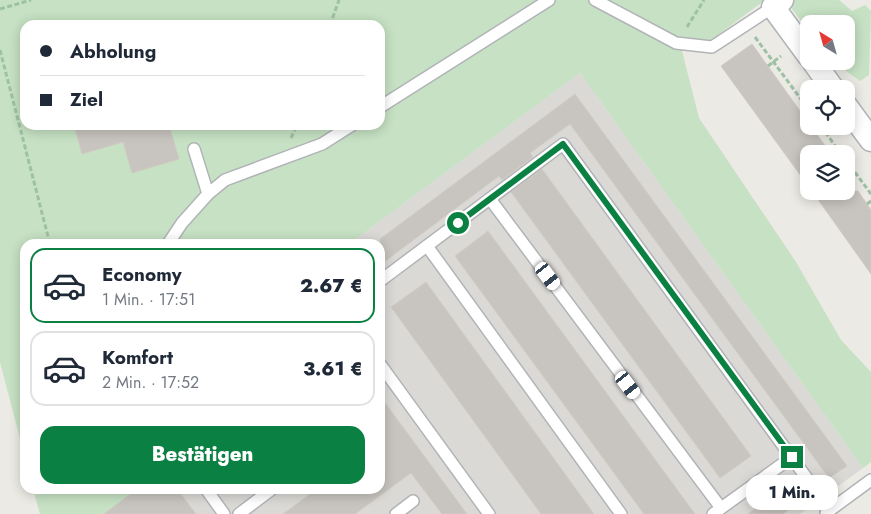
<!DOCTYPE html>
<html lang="de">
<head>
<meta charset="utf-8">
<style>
  :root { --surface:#fff; --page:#f2f2f3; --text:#1f2937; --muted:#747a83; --line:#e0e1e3; --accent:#0b8043 }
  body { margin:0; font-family:Jost,sans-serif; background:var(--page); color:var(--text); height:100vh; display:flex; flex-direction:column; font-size:19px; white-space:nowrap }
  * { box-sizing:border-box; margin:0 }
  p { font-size:16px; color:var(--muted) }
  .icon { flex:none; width:28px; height:28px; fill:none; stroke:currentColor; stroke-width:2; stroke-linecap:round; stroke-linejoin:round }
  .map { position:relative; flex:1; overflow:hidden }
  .side { position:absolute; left:20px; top:239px; width:365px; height:255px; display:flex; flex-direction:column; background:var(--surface); border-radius:15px; box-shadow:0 2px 12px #0003 }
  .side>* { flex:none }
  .hud { position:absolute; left:20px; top:20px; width:365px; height:110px; border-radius:15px; box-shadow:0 2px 12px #0003; display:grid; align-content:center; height:110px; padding:0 20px; background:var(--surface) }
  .needle { width:32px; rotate:323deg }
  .fabs { position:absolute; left:800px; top:15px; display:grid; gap:10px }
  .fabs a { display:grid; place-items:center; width:55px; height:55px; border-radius:10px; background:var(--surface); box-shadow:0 2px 12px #0003; font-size:25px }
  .end { position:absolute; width:22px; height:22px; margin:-11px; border:6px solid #0b8043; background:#fff; box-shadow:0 0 0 2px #fff }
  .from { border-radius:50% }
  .bubble { position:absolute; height:35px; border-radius:15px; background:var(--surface); box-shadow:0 2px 12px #0003; font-size:16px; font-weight:800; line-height:35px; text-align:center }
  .car { position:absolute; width:15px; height:30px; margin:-15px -8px; border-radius:6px; box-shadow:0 0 4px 1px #0007; background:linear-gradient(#fff 24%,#345 0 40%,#fff 0 76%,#345 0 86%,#fff 0) }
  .hud b { display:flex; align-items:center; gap:18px; height:48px; font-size:19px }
  .hud b+b { border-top:1px solid var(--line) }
  .hud i { width:12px; height:12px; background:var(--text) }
  ul { padding:9px 0 0; list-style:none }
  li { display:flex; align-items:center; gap:15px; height:75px; margin:0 10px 8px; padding:0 10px; border:2px solid var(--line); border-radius:15px }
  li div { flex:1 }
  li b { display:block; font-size:19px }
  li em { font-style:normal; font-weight:800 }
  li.on { border-color:var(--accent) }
  li>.icon { width:45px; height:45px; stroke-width:1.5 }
  .action { display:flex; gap:10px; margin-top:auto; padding:10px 20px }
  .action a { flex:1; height:58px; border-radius:15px; background:var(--accent); color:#fff; font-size:20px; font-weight:800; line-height:58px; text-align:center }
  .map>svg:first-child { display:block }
  .industrial { fill:#dbd9d6 }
  .green { fill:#c6e1c3; fill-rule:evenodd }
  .building { fill:#c8c5c0; stroke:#d0cbc3 }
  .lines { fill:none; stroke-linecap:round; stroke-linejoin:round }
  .lane-casing { stroke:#b1b4b7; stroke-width:14 }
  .street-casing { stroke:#b1b4b7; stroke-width:25 }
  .path { stroke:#9dc1a4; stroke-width:3; stroke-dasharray:5 2.5; stroke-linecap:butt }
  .lane { stroke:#fff; stroke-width:11 }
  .street { stroke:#fff; stroke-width:22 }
  .route { stroke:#0b8043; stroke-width:6 }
</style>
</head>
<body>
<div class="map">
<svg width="871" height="514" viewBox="0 0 871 514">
  <rect width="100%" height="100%" fill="#eceae4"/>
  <path class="industrial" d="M580,73l283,395 -63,46h-654l-18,-25h252v-245h-31z"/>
  <g class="green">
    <path d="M0,0h765l-54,40 -29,11 17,67 97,144 45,78 30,32v90l-8,6 -283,-395 -231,171h-324v214l-25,-96zM25,25h355v100h-355z"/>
    <path d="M785,0h54l13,11 13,-6 6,6 -2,64 -9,6 -28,-20h14v-37h-37v7z"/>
    <path d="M33,489h95l18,25h-106z"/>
  </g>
  <g class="building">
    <path d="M752,44l79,110h-22v33l-88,-121z"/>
    <path d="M575,94l272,372 -18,12 -259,-354 -40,29 3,4 -31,23 -3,-4 -119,89v-26z"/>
    <path d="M74,125h95l10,34 -47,14 -9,-31 -41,12z"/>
    <path d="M542,169l209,287 -31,22 -209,-286z"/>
    <path d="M812,191h46l13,19v64z"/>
    <path d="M488,231l207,283h-51l-189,-258z"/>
    <path d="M426,282l168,232h-53l-150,-207z"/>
    <path d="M380,396l87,118h-25l-31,-41 -56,41h-72l34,-25h63z"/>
    <path d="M786,485l13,17 -16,12h-35z"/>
    <path d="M137,489h40l19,25h-92z"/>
  </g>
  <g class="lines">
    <defs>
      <g id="lane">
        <path d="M595,0l81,43 36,4 61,-40"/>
        <path d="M380,107l169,-107"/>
        <path d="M194,149l14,45"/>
        <path d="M490,199l231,309"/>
        <path d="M168,244l14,-21 26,-29 17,-14 97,-36 30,-19"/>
        <path d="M427,246l194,268"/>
        <path d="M380,281l183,-137 267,366"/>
        <path d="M380,364l109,150"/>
        <path d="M206,489l18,25"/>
        <path d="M826,513l45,-33"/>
        <path d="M239,514l33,-25"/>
        <path d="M396,514l17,-13"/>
        <path d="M713,514l79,-57"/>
      </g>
      <g id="street">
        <path d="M782,0l-9,7 36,49"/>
        <path d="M813,61l20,28"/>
        <path d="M846,106l25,34"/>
      </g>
    </defs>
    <use href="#lane" class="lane-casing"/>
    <use href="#street" class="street-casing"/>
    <g class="path">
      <path d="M0,9l31,-9"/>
      <path d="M330,25l9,-25"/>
      <path d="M687,27l17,-27"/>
      <path d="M755,37l54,73"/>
      <path d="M0,50l50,194"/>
      <path d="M768,66l13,-10"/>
      <path d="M801,113l7,-6"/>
      <path d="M821,126l20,28"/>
      <path d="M291,138l6,-13"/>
      <path d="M846,160l25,34"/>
      <path d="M867,204l4,-3"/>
    </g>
    <use href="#lane" class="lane"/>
    <use href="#street" class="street"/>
  </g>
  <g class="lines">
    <path class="route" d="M458,223l105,-79 229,313"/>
  </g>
</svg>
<div class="fabs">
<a><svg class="needle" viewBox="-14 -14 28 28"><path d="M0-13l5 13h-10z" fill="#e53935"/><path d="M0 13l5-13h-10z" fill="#747a83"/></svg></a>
<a><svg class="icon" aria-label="locate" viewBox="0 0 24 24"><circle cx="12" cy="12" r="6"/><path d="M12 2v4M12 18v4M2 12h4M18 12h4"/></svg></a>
<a><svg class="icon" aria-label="layers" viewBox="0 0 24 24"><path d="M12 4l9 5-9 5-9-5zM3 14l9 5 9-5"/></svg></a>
</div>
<i class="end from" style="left:458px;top:223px"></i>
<i class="end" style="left:792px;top:457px"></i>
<div class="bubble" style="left:746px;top:475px;width:92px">1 Min.</div>
<i class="car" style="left:548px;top:276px;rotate:143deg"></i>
<i class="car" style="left:628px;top:385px;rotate:143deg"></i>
<div class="hud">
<b><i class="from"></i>Abholung</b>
<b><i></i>Ziel</b>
</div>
<section class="side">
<ul>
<li class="on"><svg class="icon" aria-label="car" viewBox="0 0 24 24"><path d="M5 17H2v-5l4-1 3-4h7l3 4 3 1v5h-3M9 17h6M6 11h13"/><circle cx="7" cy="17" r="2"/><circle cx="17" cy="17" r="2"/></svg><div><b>Economy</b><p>1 Min. · 17:51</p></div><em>2.67 €</em></li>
<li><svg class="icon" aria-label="car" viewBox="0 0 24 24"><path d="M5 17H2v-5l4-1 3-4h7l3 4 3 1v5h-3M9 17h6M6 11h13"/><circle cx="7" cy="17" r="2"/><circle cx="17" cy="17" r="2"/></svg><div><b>Komfort</b><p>2 Min. · 17:52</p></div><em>3.61 €</em></li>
</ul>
<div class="action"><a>Bestätigen</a></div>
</section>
</div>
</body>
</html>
